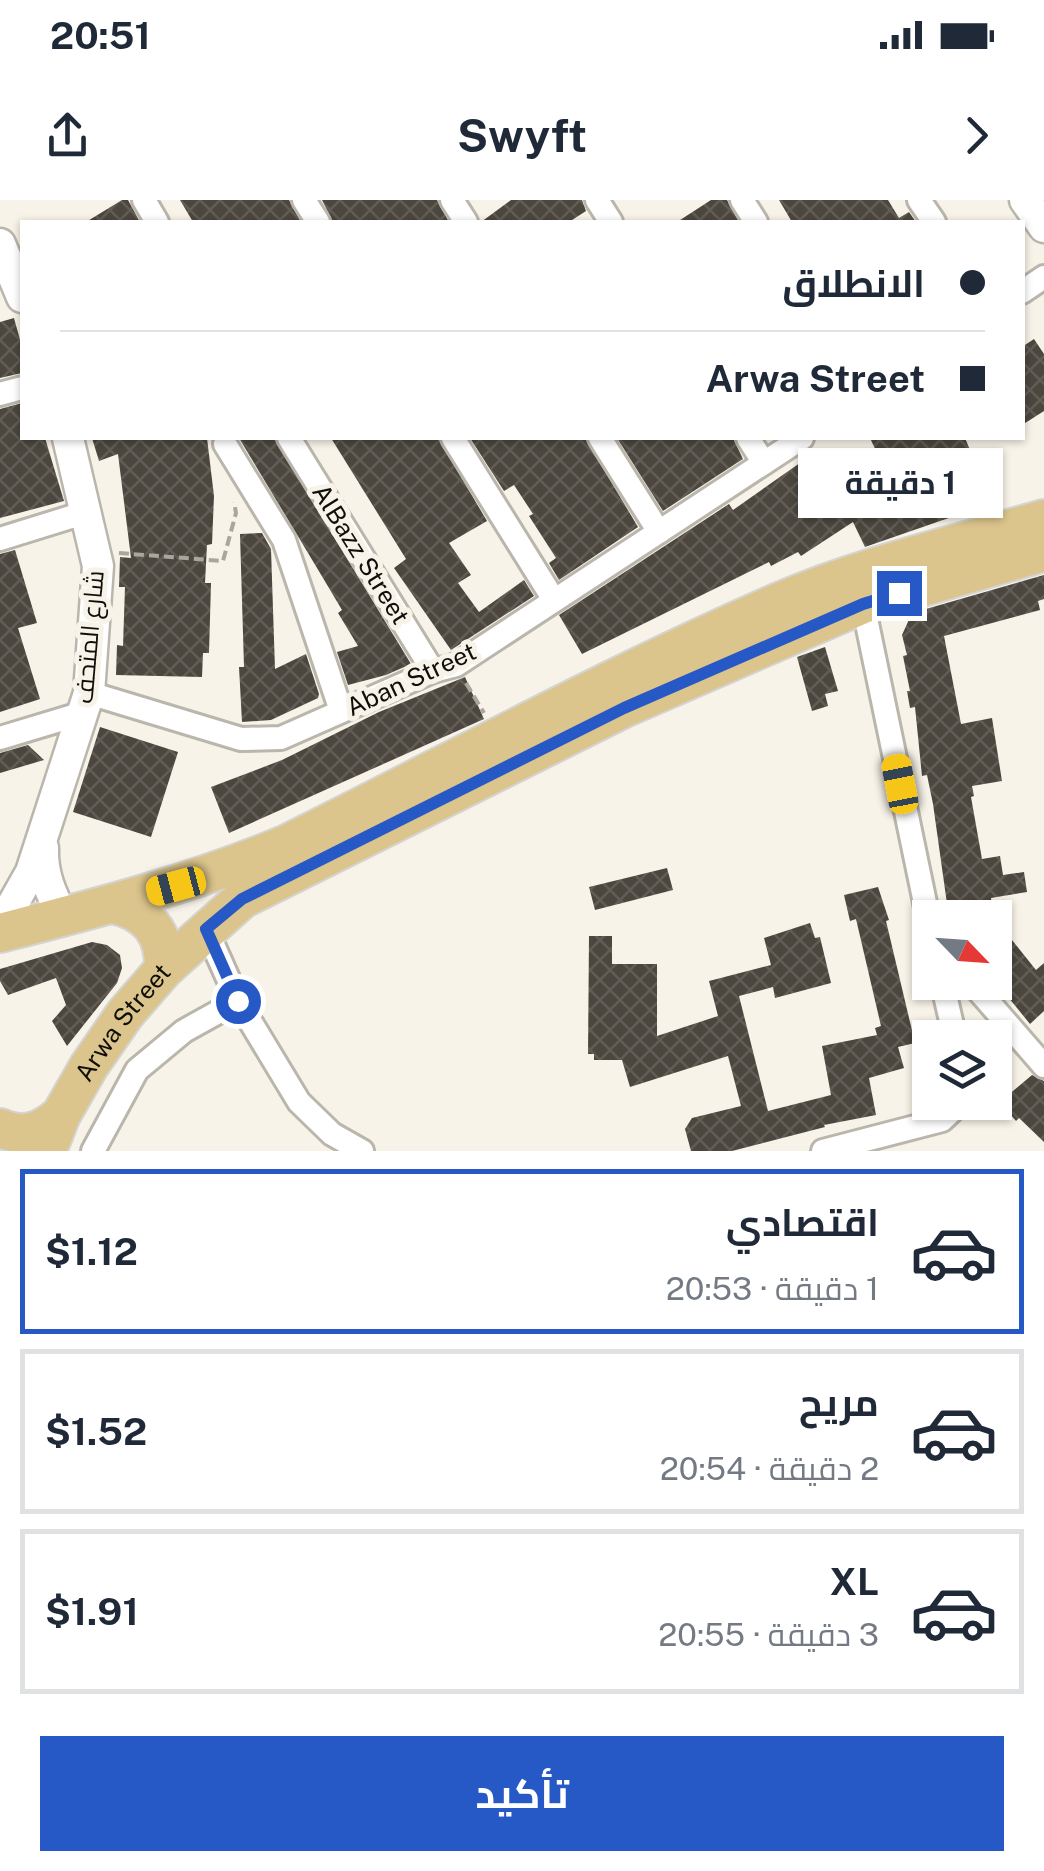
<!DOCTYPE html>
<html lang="ar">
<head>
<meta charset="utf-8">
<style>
  :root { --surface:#fff; --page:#f2f2f3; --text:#1f2937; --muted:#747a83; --line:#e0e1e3; --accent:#2658c6 }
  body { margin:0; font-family:"Public Sans",Cairo,sans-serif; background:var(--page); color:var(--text); direction:rtl; height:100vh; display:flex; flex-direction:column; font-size:38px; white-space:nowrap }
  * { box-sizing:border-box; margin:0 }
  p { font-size:32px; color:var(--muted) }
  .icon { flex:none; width:55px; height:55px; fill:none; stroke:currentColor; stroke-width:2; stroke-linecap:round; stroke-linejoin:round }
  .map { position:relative; height:951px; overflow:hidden; direction:ltr }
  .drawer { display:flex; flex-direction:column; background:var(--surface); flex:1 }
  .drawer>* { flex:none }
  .top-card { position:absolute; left:20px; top:20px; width:1005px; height:220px; border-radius:0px; box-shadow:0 2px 8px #0004; direction:rtl; display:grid; align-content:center; height:220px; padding:0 40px; background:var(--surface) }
  .needle { width:65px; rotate:115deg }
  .controls { position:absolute; left:912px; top:700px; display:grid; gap:20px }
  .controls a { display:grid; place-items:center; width:100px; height:100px; border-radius:0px; background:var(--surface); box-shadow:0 2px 8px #0004; font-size:50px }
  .end { position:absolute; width:45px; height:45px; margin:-22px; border:12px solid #2658c6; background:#fff; box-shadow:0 0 0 5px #fff }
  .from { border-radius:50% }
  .bubble { position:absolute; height:70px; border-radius:0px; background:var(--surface); box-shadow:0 2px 8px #0004; font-size:32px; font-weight:700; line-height:70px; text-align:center; direction:rtl }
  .car { position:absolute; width:30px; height:60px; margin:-30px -15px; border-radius:12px; box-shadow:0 0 8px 2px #0007; background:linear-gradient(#f5c518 24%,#345 0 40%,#f5c518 0 76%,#345 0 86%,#f5c518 0) }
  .top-card b { display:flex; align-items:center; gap:35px; height:95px; font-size:38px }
  .top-card b+b { border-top:2px solid var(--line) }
  .top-card i { width:25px; height:25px; background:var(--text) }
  ul { padding:18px 0 0; list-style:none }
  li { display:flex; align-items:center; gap:30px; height:165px; margin:0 20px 15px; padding:0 20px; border:5px solid var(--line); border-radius:0px }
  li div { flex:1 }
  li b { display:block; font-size:38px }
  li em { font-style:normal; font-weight:700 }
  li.on { border-color:var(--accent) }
  li>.icon { width:90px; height:90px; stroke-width:1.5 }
  .button { display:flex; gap:20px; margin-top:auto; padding:20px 40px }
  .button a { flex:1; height:115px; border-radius:0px; background:var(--accent); color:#fff; font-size:40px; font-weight:700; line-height:115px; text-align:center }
  .status { display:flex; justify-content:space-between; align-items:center; height:70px; padding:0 50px; background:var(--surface); direction:ltr }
  .status svg { height:28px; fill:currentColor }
  header { display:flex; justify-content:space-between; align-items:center; height:130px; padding:0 40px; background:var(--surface); font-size:45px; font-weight:700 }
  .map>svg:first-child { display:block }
  .building { fill:url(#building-cross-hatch) }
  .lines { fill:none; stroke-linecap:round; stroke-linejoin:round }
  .minor-casing { stroke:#bbb6ac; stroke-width:28 }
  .tertiary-casing { stroke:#bbb6ac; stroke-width:35 }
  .primary-casing { stroke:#d4d4d3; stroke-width:42 }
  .path { stroke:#aaa69e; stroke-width:4; stroke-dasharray:10 5; stroke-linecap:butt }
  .minor { stroke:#fff; stroke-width:22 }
  .tertiary { stroke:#fff; stroke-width:30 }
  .primary { stroke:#dcc58c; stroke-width:38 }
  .route { stroke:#2658c6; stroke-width:12 }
  .labels { text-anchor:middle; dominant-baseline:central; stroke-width:10; stroke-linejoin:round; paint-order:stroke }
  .street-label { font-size:25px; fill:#0f0e0a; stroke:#f8f3e8 }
</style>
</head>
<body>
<div class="status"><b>20:51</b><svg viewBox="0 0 49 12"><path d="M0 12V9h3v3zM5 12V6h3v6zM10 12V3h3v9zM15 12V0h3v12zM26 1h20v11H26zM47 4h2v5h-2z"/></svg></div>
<header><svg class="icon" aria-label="forward" viewBox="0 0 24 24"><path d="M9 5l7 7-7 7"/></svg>Swyft<svg class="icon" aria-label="share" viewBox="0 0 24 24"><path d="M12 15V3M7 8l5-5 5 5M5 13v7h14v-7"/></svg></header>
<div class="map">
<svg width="1044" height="951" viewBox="0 0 1044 951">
  <defs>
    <pattern id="building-cross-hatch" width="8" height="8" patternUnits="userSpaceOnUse" patternTransform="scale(2.5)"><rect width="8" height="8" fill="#4b473e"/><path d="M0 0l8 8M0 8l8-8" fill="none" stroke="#615d56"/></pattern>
  </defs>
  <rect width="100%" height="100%" fill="#f8f3e8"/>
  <g class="building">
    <path d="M122,0h6l12,22h-54z"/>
    <path d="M180,0h109l12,22h-108z"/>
    <path d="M322,0h115l12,22h-116z"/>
    <path d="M511,0h71l4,11 -17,11h-88z"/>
    <path d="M711,0h16l12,22h-62z"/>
    <path d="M779,0h109l11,18 10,-6 7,10h-124z"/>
    <path d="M14,118l8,29v26l-22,5v-56z"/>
    <path d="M1034,139l10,15v57l-22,14v-78z"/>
    <path d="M22,203v35h23l19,63 -64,17v-109z"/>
    <path d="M92,238h115l7,58 -2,48 -5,1 -2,38h6l-2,70h-6l-1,24 -86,-2 1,-30 6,1 2,-59h-6l1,-30 11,1 -13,-104 -19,7z"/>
    <path d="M239,238h35l137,226 -25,11 -38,10 -11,-33 21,-6 -20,-33 4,-3 -19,-32z"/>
    <path d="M331,238h107l49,83 -38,22 22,32 -13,8 21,29 45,-32 10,16 -83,54 -57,-82 12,-9z"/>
    <path d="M470,238h115l53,89 -79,53 -10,-17 7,-5 -27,-42 4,-2 -19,-29 -10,6z"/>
    <path d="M617,238h116l10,21 -80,52z"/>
    <path d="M870,238h95l27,65 -127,44 -12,-25 -52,34 -3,-4 -27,14 -2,-4 -187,92 -23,-39 170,-111 4,6 74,-52 18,29 53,-32z"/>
    <path d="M262,333l9,16 4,120 31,-15 13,40 -1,4 -47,22 -29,2 -3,-55h5l-4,-133z"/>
    <path d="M15,350l22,73 -19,5 22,71 -40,13v-158z"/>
    <path d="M1044,375v24l-6,2 2,9 -96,26 17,88 31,-6 10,63 -30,5 2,10 -3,1 11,62 18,-3 3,19 21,-3 3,20 -36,6 3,20h-45l-16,-114 -6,-29 -5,1 -7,-69 -5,1 -3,-17h3l-7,-35 4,-1 -5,-20 10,-22z"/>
    <path d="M825,447l13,44 -13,3 3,12 -16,5 -15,-54z"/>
    <path d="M465,477l19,42 -255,114 -18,-46 71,-27 97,-48z"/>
    <path d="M100,527l78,25 -27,85 -78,-25z"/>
    <path d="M28,545l16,15 -44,13v-20z"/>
    <path d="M667,668l6,22 -78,20 -6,-23z"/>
    <path d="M878,687l11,33 -3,1 29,122 -17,4 6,21 -35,10 7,37 -52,10 1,2 -93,24h-41l-6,-22 7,-11 49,-12 -13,-50 -98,31 -8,-27h-28v-6h-6l1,-118h23v28h45v72l61,-20 -9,-35 62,-16 -7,-27 46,-15 5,15 5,-1 11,46 -56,15 -2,-11 -34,9 29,115 63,-16 -9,-49 55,-11 -2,-7 6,-2 -25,-107 -6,2 -6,-26z"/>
    <path d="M995,719l41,51 8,-7v48l-14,13 -35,-43z"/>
    <path d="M92,742l15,3 13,10 2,13 -5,15 -50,63 -15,-25 14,-16 -10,-27 -48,17 -8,-14v-12z"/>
    <path d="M1032,875l12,6v61l-25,-24 -3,3 -16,-19z"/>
  </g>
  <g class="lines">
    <defs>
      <g id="minor">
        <path d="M144,0l13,22"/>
        <path d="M304,0l14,22"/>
        <path d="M452,0l14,22"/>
        <path d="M597,0l14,22"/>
        <path d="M742,0l14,22"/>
        <path d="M919,0l15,22"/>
        <path d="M1022,92l22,-15"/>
        <path d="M0,194l22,-6"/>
        <path d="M289,238l144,233"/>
        <path d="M453,238l101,162"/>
        <path d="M600,238l59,94"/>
        <path d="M748,238l16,25"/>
        <path d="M225,244l59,96 57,171"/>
        <path d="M0,339l87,-27"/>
        <path d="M863,404l67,323"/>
        <path d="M89,493l152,46 40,-1 152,-67 23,-6 346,-227"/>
        <path d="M0,538l83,-25"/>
        <path d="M206,729l32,72 61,101 33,32 30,17"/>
        <path d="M942,782l13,56"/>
        <path d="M971,782l73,84"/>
        <path d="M93,951l44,-81 47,-39 54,-30"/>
        <path d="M823,951l119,-31 19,-18"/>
      </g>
      <g id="tertiary">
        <path d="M1025,0l19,27"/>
        <path d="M0,44l22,53"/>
        <path d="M43,648c-1,26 8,46 20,69"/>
        <path d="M0,727l31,-55 58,-179 9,-127 -30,-128"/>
      </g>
      <g id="primary">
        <path d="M113,704c35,8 52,29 51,65"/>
        <path d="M0,733c98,-25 194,-50 287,-89 163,-81 323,-168 490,-241 85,-37 178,-58 267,-84"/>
        <path d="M0,928c25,11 42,3 61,-13"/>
        <path id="s1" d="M47,951l14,-36 28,-49 36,-52 39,-45 78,-70 382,-191 239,-104 181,-52"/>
      </g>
    </defs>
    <use href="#minor" class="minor-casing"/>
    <use href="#tertiary" class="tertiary-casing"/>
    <use href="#primary" class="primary-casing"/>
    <g class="path">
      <path d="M119,353l104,8 13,-48 -2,-11"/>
      <path d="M466,483l18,30"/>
    </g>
    <use href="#minor" class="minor"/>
    <use href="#tertiary" class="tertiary"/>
    <use href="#primary" class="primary"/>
  </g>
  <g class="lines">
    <path class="route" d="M238,801l-32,-72 36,-30 382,-191 239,-104 36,-11"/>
  </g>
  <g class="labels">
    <g class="street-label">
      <text transform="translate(361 354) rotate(58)">AlBazz Street</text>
      <text transform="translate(89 437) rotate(-85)">شارع المتحف</text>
      <text transform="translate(411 479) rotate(-25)">Aban Street</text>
      <text stroke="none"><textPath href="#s1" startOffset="150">Arwa Street</textPath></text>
    </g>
  </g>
</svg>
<div class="controls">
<a><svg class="needle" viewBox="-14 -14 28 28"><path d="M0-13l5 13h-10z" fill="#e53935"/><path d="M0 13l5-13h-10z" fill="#747a83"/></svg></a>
<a><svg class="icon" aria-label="layers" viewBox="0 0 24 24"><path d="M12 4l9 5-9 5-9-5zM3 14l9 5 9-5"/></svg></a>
</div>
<i class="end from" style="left:238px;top:801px"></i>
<i class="end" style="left:899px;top:393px"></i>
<div class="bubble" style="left:798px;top:248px;width:205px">1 دقيقة</div>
<i class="car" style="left:900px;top:584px;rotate:349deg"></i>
<i class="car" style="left:176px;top:686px;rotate:255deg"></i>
<div class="top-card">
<b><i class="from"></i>الانطلاق</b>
<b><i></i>Arwa Street</b>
</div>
</div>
<section class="drawer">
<ul>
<li class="on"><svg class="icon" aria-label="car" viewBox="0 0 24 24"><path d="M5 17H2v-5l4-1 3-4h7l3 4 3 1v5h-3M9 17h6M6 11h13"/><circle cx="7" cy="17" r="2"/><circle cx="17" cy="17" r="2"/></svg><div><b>اقتصادي</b><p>1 دقيقة · 20:53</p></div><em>$1.12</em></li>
<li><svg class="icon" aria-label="car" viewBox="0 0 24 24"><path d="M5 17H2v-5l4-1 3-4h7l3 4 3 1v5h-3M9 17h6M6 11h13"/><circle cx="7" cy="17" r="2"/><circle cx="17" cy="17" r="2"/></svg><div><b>مريح</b><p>2 دقيقة · 20:54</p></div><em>$1.52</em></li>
<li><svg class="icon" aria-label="car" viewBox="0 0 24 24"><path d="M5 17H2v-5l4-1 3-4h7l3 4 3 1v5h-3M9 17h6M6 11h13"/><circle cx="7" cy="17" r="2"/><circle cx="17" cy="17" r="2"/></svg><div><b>XL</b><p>3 دقيقة · 20:55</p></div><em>$1.91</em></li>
</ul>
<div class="button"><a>تأكيد</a></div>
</section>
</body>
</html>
